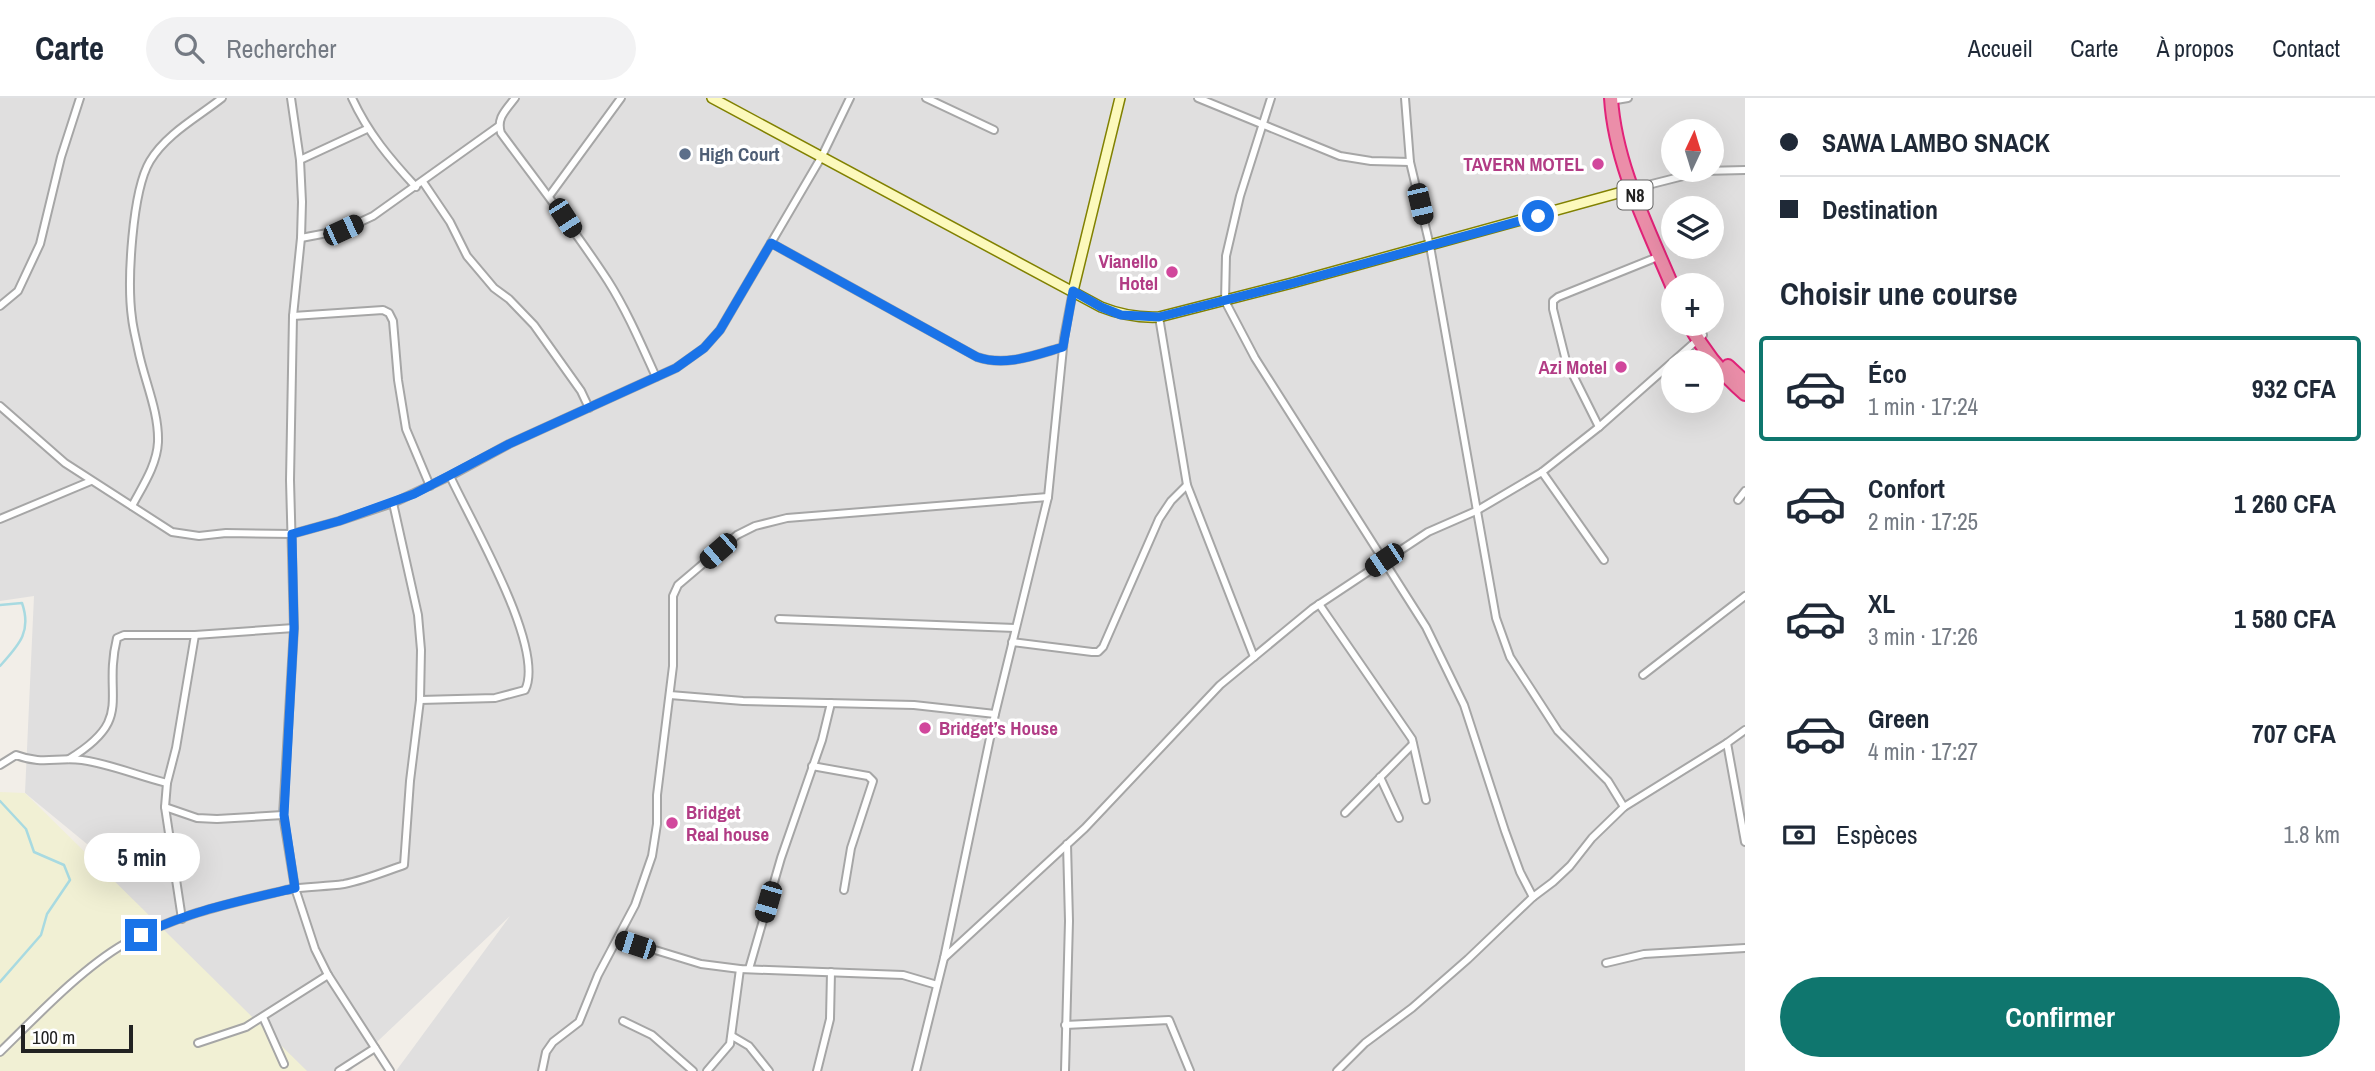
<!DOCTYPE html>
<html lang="fr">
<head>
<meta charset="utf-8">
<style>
  :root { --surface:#fff; --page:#f2f2f3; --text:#1f2937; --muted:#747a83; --line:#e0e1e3; --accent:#0f766e }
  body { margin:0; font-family:"Archivo Narrow",sans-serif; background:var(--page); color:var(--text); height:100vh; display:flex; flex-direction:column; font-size:26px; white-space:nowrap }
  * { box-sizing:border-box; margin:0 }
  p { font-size:23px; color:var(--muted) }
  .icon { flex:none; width:38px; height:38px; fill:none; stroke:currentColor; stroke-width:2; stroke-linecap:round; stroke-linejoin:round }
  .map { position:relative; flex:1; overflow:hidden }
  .drawer { display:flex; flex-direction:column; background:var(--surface); width:630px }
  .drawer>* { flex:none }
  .hud { display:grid; align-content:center; height:154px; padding:0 35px; background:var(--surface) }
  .needle { width:46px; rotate:4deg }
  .tools { position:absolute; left:1661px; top:21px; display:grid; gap:14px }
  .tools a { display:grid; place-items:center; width:63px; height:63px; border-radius:50%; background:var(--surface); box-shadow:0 7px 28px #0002; font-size:35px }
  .scale { position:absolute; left:21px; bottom:18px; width:112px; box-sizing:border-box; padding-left:7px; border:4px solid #222; border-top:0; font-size:19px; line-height:24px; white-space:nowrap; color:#222; -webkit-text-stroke:5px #fff; paint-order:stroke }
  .end { position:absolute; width:32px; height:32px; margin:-16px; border:9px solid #1a73e8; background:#fff; box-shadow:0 0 0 4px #fff }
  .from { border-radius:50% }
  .bubble { position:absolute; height:49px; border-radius:24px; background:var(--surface); box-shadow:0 7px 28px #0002; font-size:23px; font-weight:800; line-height:49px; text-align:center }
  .car { position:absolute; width:21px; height:42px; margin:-21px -10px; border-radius:9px; box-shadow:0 0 5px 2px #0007; background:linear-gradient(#222 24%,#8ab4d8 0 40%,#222 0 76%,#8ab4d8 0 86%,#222 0) }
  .hud b { display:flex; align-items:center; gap:24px; height:66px; font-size:26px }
  .hud b+b { border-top:2px solid var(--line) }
  .hud i { width:18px; height:18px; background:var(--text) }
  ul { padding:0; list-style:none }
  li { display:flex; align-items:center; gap:21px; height:105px; margin:0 14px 10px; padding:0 21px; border:4px solid transparent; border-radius:7px }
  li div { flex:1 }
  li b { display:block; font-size:26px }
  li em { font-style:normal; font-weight:800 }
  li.current { border-color:var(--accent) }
  li>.icon { width:63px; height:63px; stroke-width:1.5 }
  h2 { padding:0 35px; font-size:32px; line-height:84px }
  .pay { display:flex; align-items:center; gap:18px; height:77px; padding:0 35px; font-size:26px }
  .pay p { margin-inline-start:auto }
  .button { display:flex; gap:14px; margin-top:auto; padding:14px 35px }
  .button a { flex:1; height:80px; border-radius:42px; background:var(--accent); color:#fff; font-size:28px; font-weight:800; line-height:80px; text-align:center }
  header { display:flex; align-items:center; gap:42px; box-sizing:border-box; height:98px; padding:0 35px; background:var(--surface); border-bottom:2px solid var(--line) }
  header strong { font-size:33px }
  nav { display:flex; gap:38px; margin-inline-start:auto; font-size:24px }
  .search { width:490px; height:63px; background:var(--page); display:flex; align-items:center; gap:18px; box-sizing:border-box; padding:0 24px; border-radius:38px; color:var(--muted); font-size:26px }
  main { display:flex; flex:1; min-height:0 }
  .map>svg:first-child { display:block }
  .residential { fill:#e0dfdf; fill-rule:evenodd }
  .farmland { fill:#f1f0d4 }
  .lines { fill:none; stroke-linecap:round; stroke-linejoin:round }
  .stream { stroke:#a8dae1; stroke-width:2.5 }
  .street-casing { stroke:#a6a6a6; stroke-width:10 }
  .secondary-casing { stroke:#818101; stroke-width:12 }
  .highway-casing { stroke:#e22379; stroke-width:16 }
  .street { stroke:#fff; stroke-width:6 }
  .secondary { stroke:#fcf9bc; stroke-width:9 }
  .highway { stroke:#eb8ea9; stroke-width:12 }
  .route { stroke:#1a73e8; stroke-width:9 }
  .service-dot { fill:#5c6f8a; stroke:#fff; stroke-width:2.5 }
  .hotel-dot { fill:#d1479c; stroke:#fff; stroke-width:2.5 }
  .labels { text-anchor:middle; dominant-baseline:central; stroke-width:7; stroke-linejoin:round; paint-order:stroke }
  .shield { fill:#fff; stroke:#646464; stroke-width:2 }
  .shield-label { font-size:18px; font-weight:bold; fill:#222 }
  .service-label { font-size:19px; font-weight:bold; fill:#4e5e75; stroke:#fff; text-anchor:start }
  .hotel-label { font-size:19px; font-weight:bold; fill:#b23c85; stroke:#fff; text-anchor:end }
</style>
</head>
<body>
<header>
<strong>Carte</strong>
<div class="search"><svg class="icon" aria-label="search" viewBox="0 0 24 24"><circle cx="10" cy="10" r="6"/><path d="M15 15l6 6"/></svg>Rechercher</div>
<nav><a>Accueil</a><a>Carte</a><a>À propos</a><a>Contact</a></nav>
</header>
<main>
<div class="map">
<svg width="1745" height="973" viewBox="0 0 1745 973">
  <rect width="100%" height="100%" fill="#f2eee8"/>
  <path class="residential" d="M0,0h1745v973h-1349l114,-155 -150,142 -9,13h-351v-114l121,-85 -96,-79 9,-197 -34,5zM1673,33h39v39h-39zM1673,110h39v39h-39zM1673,187h39v39h-39zM1673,264h39v39h-39z"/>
  <path class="farmland" d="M0,694l25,1 282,278h-307z"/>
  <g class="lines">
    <g class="stream">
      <path d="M0,507l22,-2c10,29 -3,42 -22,63"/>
      <path d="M0,703l26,28 8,23 30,13 6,15 -23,34 -6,21 -41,47"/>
    </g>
    <defs>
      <g id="street">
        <path d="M291,0l9,62 2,42 -1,36 -8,78 -3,164 4,148 -11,187 12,73 20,61 13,26 62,96"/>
        <path d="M352,0c16,35 38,61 64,89"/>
        <path d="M515,0c-9,12 -19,20 -14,35 36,49 74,97 107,148 19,30 33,63 48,96"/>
        <path d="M926,0l68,32"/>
        <path d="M1198,0l142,58 31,5 39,1"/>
        <path d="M1271,0l-31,98 -14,60 -1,45 30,57 171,269 38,78 41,126 15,41 13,25"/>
        <path d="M1405,0l5,64 20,84 66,372 14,39 48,74 50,50 16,26"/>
        <path d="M1616,2l12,-2"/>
        <path d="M300,62l67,-31"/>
        <path d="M423,84l27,40 17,34 27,32 15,11 25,26 47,66 8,17"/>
        <path d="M1640,89l63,-16 42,-1"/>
        <path d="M550,97l71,-97"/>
        <path d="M301,140l42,-8 30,-14 126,-90"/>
        <path d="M771,145l206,114c29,10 58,-2 86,-10"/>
        <path d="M0,208l18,-15 22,-47 21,-87 19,-59"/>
        <path d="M293,218l90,-6 6,3 4,8 5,59 8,49 24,57"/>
        <path d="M1159,219l28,168 67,172"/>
        <path d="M0,308l65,57 107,69 27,4 27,-3 66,1 47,-13 54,-18 57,-27 59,-32 167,-76 28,-20 16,-18 102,-174 28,-58"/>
        <path d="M1599,329l-33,-66 -13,-52v-8l5,-4 102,-41"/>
        <path d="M1542,374l62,88"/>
        <path d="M1738,402l7,-9"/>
        <path d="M132,408c10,-19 25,-41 26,-64 1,-31 -14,-62 -20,-93 -2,-10 -5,-21 -6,-31 -5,-36 0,-127 18,-157 16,-27 48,-44 72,-63"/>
        <path d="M0,421l91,-38"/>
        <path d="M1319,506l93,135 14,61"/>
        <path d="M779,521l236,9"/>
        <path d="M1012,544l80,10h6l5,-5 56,-128 12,-18 16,-16"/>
        <path d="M1643,577l102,-79"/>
        <path d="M670,597l73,6 171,4 81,9"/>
        <path d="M420,602l75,-2 30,-8c21,-42 -55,-170 -75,-214"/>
        <path d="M1727,645l18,99"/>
        <path d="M69,661c67,-41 33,-60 48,-121l7,-3h71l99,-7"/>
        <path d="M0,667l16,-10c26,10 40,2 66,5 29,4 56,16 85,23"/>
        <path d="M812,668l56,10 5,5 -22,67 -7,42"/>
        <path d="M1380,679l19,41"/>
        <path d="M165,709l32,11 20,1 66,-4"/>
        <path d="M1345,715l68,-69"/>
        <path d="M182,821l-17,-112 2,-24 9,-35 19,-113"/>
        <path d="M619,841l82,25 39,5 163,6 34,10"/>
        <path d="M944,860l141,-130 135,-143 92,-76 116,-77 48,-21 66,-39 57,-45 104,-92"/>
        <path d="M1606,865l38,-9 101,-6"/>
        <path d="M749,871l32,-111 41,-118 9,-37"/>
        <path d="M263,919l21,47"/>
        <path d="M623,923l29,14 41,36"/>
        <path d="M1065,927l104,-5 21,51"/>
        <path d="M732,938l17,10 20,25"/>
        <path d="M198,945l48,-16 82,-52"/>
        <path d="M0,954c36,-35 81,-83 124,-108 50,-29 107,-41 162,-54 19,-4 38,-3 58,-6 21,-4 40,-12 60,-19l6,-84 10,-81 1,-50 -3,-35 -25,-112"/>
        <path d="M339,973l36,-23"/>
        <path d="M542,973l4,-19 7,-10 26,-20 19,-47 37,-70 17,-49 5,-32v-29l16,-129v-70l5,-11 59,-50 18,-9 32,-8 261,-21"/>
        <path d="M707,973l23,-27 10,-75"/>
        <path d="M817,973l13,-52 1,-47"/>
        <path d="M916,973l28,-113 51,-244 53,-217 16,-159 9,-47"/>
        <path d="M1065,973l4,-150 -2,-77"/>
        <path d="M1337,973l28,-28 47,-35 56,-49 65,-62 20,-15 17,-16 22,-28 32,-31 103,-64 18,-13"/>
      </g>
      <g id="secondary">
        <path d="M712,0l389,209c20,8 37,11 58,10l133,-34 348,-96"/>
        <path d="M1073,193l47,-193"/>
      </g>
      <g id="highway">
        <path d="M1611,0c4,66 37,130 62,190"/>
        <path d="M1689,226c14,26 34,51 56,70"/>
        <path d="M1728,268l17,16"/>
      </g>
    </defs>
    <use href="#street" class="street-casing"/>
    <use href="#secondary" class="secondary-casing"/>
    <use href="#highway" class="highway-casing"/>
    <use href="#street" class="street"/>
    <use href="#secondary" class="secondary"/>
    <use href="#highway" class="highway"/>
  </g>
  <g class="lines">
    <path class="route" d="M141,837c48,-24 102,-35 154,-47l-11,-73 10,-187 -2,-94 47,-13 75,-27 95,-50 167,-76 28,-20 16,-18 51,-87 206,114c29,10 58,-2 86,-10l10,-56 28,16 20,8 38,2 134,-34 245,-67"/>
  </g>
  <circle class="service-dot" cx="685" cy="56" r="7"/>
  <g class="hotel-dot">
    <circle cx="1598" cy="66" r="7"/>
    <circle cx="1172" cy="174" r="7"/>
    <circle cx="1621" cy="269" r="7"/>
    <circle cx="925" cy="630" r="7"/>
    <circle cx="672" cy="725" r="7"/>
  </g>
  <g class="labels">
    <rect class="shield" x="1617.5" y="82.5" width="35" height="29" rx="5"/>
    <g class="shield-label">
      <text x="1635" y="97">N8</text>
    </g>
    <g class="service-label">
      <text x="699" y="56">High Court</text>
    </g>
    <g class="hotel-label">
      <text x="1584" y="66">TAVERN MOTEL</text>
      <text x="1158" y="163">Vianello<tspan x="1158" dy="22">Hotel</tspan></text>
      <text x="1607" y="269">Azi Motel</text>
      <text x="939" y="630" text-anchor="start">Bridget’s House</text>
      <text x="686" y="714" text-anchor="start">Bridget<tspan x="686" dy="22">Real house</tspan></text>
    </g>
  </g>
</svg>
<div class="tools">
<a><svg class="needle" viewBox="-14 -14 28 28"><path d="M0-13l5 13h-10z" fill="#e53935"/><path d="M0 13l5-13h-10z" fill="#747a83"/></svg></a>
<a><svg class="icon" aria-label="layers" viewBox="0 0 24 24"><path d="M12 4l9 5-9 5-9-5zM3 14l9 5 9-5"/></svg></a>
<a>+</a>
<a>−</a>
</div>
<div class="scale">100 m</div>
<i class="end from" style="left:1538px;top:118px"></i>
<i class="end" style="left:141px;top:837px"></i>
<div class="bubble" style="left:84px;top:735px;width:116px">5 min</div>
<i class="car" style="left:1420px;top:106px;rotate:167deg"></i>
<i class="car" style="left:565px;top:120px;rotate:147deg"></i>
<i class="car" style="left:343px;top:132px;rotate:65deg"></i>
<i class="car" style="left:718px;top:453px;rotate:229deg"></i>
<i class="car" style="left:1384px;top:462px;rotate:236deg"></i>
<i class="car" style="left:768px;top:804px;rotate:196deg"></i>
<i class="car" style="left:635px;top:847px;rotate:288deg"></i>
</div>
<section class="drawer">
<div class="hud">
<b><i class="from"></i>SAWA LAMBO SNACK</b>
<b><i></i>Destination</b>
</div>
<h2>Choisir une course</h2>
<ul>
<li class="current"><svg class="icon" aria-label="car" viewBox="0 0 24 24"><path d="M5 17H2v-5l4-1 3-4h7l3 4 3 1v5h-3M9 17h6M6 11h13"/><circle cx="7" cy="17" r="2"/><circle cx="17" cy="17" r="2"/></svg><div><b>Éco</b><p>1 min · 17:24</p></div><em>932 CFA</em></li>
<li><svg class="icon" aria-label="car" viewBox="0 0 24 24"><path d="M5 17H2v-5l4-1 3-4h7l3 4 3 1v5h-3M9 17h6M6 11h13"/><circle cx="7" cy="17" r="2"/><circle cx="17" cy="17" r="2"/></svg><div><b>Confort</b><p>2 min · 17:25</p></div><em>1 260 CFA</em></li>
<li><svg class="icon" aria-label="car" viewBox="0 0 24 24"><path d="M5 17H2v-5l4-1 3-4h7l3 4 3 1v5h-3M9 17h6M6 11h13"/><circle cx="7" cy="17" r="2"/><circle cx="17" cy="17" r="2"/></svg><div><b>XL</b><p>3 min · 17:26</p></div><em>1 580 CFA</em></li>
<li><svg class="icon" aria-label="car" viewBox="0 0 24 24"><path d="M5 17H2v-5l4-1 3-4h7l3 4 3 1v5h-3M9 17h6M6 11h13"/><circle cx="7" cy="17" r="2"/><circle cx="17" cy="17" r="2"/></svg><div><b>Green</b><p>4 min · 17:27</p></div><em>707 CFA</em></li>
</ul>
<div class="pay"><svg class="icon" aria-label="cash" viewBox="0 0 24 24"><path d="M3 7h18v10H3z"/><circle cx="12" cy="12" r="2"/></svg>Espèces<p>1.8 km</p></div>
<div class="button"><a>Confirmer</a></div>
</section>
</main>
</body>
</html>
